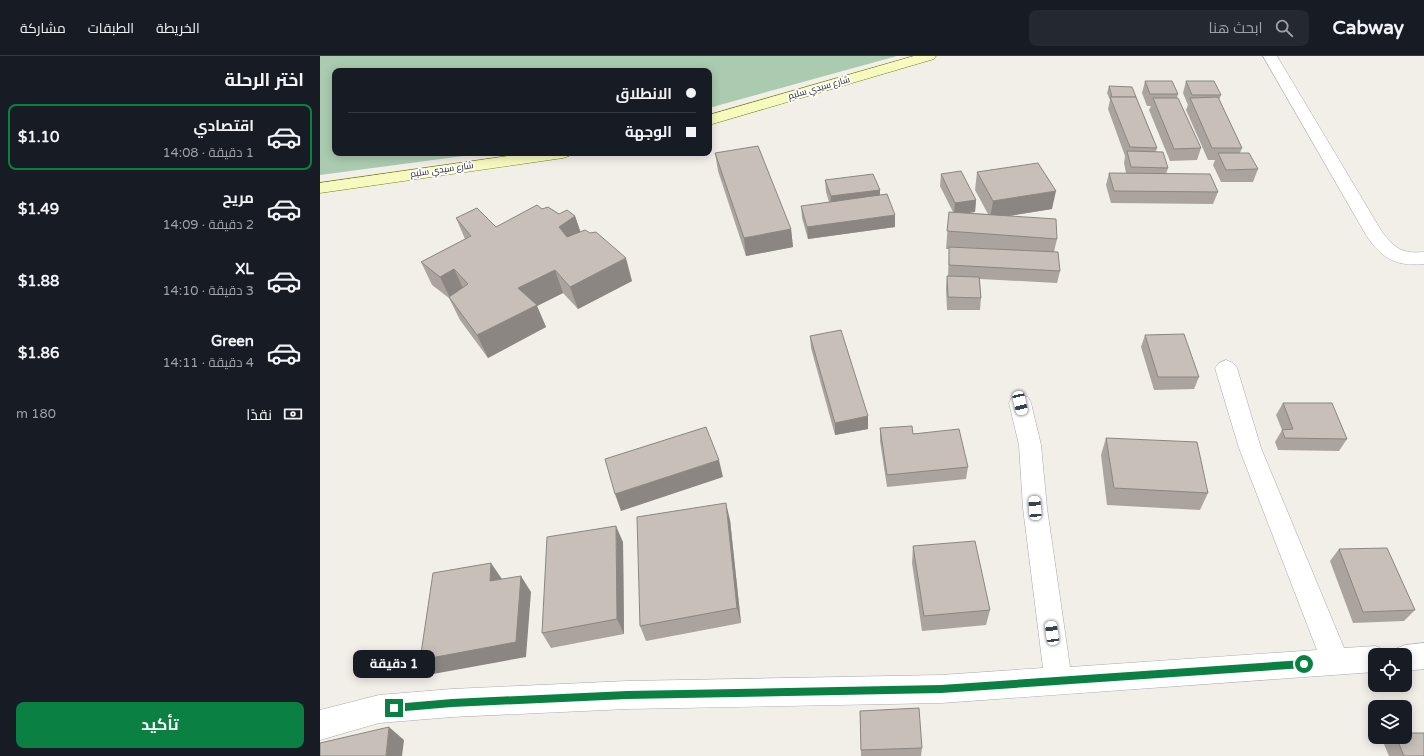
<!DOCTYPE html>
<html lang="ar">
<head>
<meta charset="utf-8">
<style>
  :root { --surface:#171b24; --page:#242831; --text:#f1f3f6; --muted:#9ea1a6; --line:#363941; --accent:#0b8043 }
  body { margin:0; font-family:"Varela Round",Cairo,sans-serif; background:var(--page); color:var(--text); direction:rtl; height:100vh; display:flex; flex-direction:column; font-size:15px; white-space:nowrap }
  * { box-sizing:border-box; margin:0 }
  p { font-size:13px; color:var(--muted) }
  .icon { flex:none; width:22px; height:22px; fill:none; stroke:currentColor; stroke-width:2; stroke-linecap:round; stroke-linejoin:round }
  .map { position:relative; flex:1; overflow:hidden; direction:ltr }
  .details { display:flex; flex-direction:column; background:var(--surface); width:320px }
  .details>* { flex:none }
  .top-card { position:absolute; left:12px; top:12px; width:380px; height:88px; border-radius:8px; box-shadow:0 2px 10px #0003; direction:rtl; display:grid; align-content:center; height:88px; padding:0 16px; background:var(--surface) }
  .tools { position:absolute; left:1048px; top:592px; display:grid; gap:8px }
  .tools a { display:grid; place-items:center; width:44px; height:44px; border-radius:8px; background:var(--surface); box-shadow:0 2px 10px #0003; font-size:20px }
  .end { position:absolute; width:18px; height:18px; margin:-9px; border:5px solid #0b8043; background:#fff; box-shadow:0 0 0 2px #fff }
  .from { border-radius:50% }
  .bubble { position:absolute; height:28px; border-radius:8px; background:var(--surface); box-shadow:0 2px 10px #0003; font-size:13px; font-weight:700; line-height:28px; text-align:center; direction:rtl }
  .car { position:absolute; width:12px; height:24px; margin:-12px -6px; border-radius:5px; box-shadow:0 0 3px 1px #0007; background:linear-gradient(#fff 24%,#345 0 40%,#fff 0 76%,#345 0 86%,#fff 0) }
  .top-card b { display:flex; align-items:center; gap:14px; height:38px; font-size:15px }
  .top-card b+b { border-top:1px solid var(--line) }
  .top-card i { width:10px; height:10px; background:var(--text) }
  ul { padding:0; list-style:none }
  li { display:flex; align-items:center; gap:12px; height:66px; margin:0 8px 6px; padding:0 8px; border:2px solid transparent; border-radius:8px }
  li div { flex:1 }
  li b { display:block; font-size:15px }
  li em { font-style:normal; font-weight:700 }
  li.current { border-color:var(--accent) }
  li>.icon { width:36px; height:36px; stroke-width:1.5 }
  h2 { padding:0 16px; font-size:18px; line-height:48px }
  .pay { display:flex; align-items:center; gap:10px; height:44px; padding:0 16px; font-size:15px }
  .pay p { margin-inline-start:auto }
  .cta { display:flex; gap:8px; margin-top:auto; padding:8px 16px }
  .cta a { flex:1; height:46px; border-radius:8px; background:var(--accent); color:#fff; font-size:16px; font-weight:700; line-height:46px; text-align:center }
  header { display:flex; align-items:center; gap:24px; box-sizing:border-box; height:56px; padding:0 20px; background:var(--surface); border-bottom:1px solid var(--line) }
  header strong { font-size:19px }
  nav { display:flex; gap:22px; margin-inline-start:auto; font-size:14px }
  .search { width:280px; height:36px; background:var(--page); display:flex; align-items:center; gap:10px; box-sizing:border-box; padding:0 14px; border-radius:8px; color:var(--muted); font-size:15px }
  main { display:flex; flex:1; min-height:0 }
  .map>svg:first-child { display:block }
  .cemetery { fill:#aacbaf }
  .lines { fill:none; stroke-linecap:round; stroke-linejoin:round }
  .minor-casing { stroke:#a9a9a9; stroke-width:1 }
  .secondary-casing { stroke:#707d05; stroke-width:1 }
  .minor { fill:#fff; fill-rule:evenodd }
  .secondary { fill:#f7fabf; fill-rule:evenodd }
  .wall { fill:#aba49e }
  .shaded-wall { fill:#8b8681 }
  .building { fill:#c7bfb8; stroke:#8b8681 }
  .route { fill:#0b8043 }
  .labels { text-anchor:middle; dominant-baseline:central; stroke-width:3.5; stroke-linejoin:round; paint-order:stroke }
  .far-street-label { font-size:9px; fill:#222; stroke:#fff }
</style>
</head>
<body>
<header>
<strong>Cabway</strong>
<div class="search"><svg class="icon" aria-label="search" viewBox="0 0 24 24"><circle cx="10" cy="10" r="6"/><path d="M15 15l6 6"/></svg>ابحث هنا</div>
<nav><a>الخريطة</a><a>الطبقات</a><a>مشاركة</a></nav>
</header>
<main>
<div class="map">
<svg width="1104" height="700" viewBox="0 0 1104 700">
  <rect width="100%" height="100%" fill="#f2efe9"/>
  <path class="cemetery" d="M0,0h577l-188,52v-37h-374v82h151l-166,22z"/>
  <g class="lines">
    <defs>
      <g id="minor">
        <path d="M943,0h14l105,176c14,17 20,22 42,20v12c-28,3 -43,-6 -58,-29z"/>
        <path d="M906,304l7,3 4,5 24,80 83,200 31,-2 10,4 2,5h-12v17l-434,31 -314,6 -175,8 -73,6 -59,17v-30l59,-15 73,-6 175,-8 314,-6 102,-7 -20,-160 -4,-63 -10,-42 3,-6 8,-2 8,2 3,6 10,42 6,63 23,159 247,-17 -78,-202 -24,-80 4,-5z"/>
        <path d="M1104,587v26l-19,2v-16h-13l3,-6 10,-4z"/>
      </g>
      <g id="secondary">
        <path d="M594,0h22l-2,3 -225,66v-10z"/>
        <path d="M209,97h42l-2,3 -6,2 -243,35v-10z"/>
      </g>
    </defs>
    <use href="#minor" class="minor-casing"/>
    <use href="#secondary" class="secondary-casing"/>
    <use href="#minor" class="minor"/>
    <use href="#secondary" class="secondary"/>
  </g>
  <g class="wall">
    <path d="M825,25l33,13 -1,4 24,50 -4,12 -27,1 -21,-51 2,-4h-4l-5,-13z"/>
    <path d="M866,25l35,14 -2,5 23,48 -2,5 18,16 -5,13h-32l-8,-17 2,-5h-7l-22,-50 2,-5 -5,-12z"/>
    <path d="M789,30l27,11 21,51 -1,3 12,17 -2,6 52,18 -5,12 -102,-1 -5,-18 3,-12h17l-2,-10 1,-7 -17,-47 2,-9 -3,-7z"/>
    <path d="M395,97l76,76 2,18 -47,9 -28,-85z"/>
    <path d="M657,116l75,37 -43,7 48,23 -3,13 6,19 -3,12 -77,-4 1,19 -1,12h-33l-1,-22 1,-12h1l1,-27h-3l3,-37h4l-13,-26 1,-12 35,26 -1,12 -6,1 19,1 -13,-24z"/>
    <path d="M505,124l55,10v5l15,32 -87,12 -6,-21 -1,-12 28,-4 -3,-10z"/>
    <path d="M222,153l17,5 16,2 5,16 52,49 -54,28 -15,-16 -26,13 9,21 -58,31 -28,-38 -11,-22 -17,-13 -11,-23 44,-23 -9,-21 40,9z"/>
    <path d="M825,279l54,42 -5,12 -40,1 -13,-43z"/>
    <path d="M490,280l58,80v13l-33,6 -24,-87z"/>
    <path d="M963,347l64,36 -8,12 -61,-1 -3,-8 7,-12 -6,-15z"/>
    <path d="M560,372l33,6 55,33 -2,12 -79,8 -7,-46z"/>
    <path d="M786,382l102,55 -8,17 -93,-5 -6,-50z"/>
    <path d="M410,464l11,103 -95,18 -6,-15z"/>
    <path d="M303,486l1,92 -73,14 -9,-15z"/>
    <path d="M593,490l77,64 -4,15 -64,6 -10,-68z"/>
    <path d="M1019,493l76,61 -11,11 -51,2 -23,-62z"/>
    <path d="M540,655l62,37 -1,8h-60z"/>
    <path d="M1069,681h16l19,19h-35l-6,-14z"/>
  </g>
  <g class="shaded-wall">
    <path d="M560,134v12l-49,7v-13z"/>
    <path d="M736,135l-4,18 -62,10 3,-18z"/>
    <path d="M656,144l-1,12 -21,3 1,-12z"/>
    <path d="M575,159v12l-87,12 -1,-12z"/>
    <path d="M255,160l8,23 -17,11 -7,-23z"/>
    <path d="M471,173l2,18 -47,9 -2,-18z"/>
    <path d="M306,202l6,23 -54,28 -8,-22z"/>
    <path d="M134,213l11,23 -14,8 -11,-23z"/>
    <path d="M235,214l8,23 -26,13 9,21 -58,31 -11,-23 41,-47z"/>
    <path d="M548,360v13l-33,6v-12z"/>
    <path d="M399,404l4,17 -102,34 -6,-17z"/>
    <path d="M406,447l4,17 11,103 -4,-15z"/>
    <path d="M296,470l7,16 1,92 -7,-15z"/>
    <path d="M171,507l11,16 -12,2z"/>
    <path d="M201,520l10,16 -5,65 -93,17 -13,-14z"/>
    <path d="M69,671l15,13 -2,16h-16z"/>
  </g>
  <g class="building">
    <path d="M825,25h27l6,13h-28z"/>
    <path d="M866,25h28l7,14h-29z"/>
    <path d="M789,30l23,1 4,10h-24z"/>
    <path d="M790,41h26l21,51 -27,-1z"/>
    <path d="M898,41l24,51h-30l-22,-50z"/>
    <path d="M833,42h25l23,50 -27,1z"/>
    <path d="M438,90l33,83 -47,9 -29,-85z"/>
    <path d="M807,95l36,1 5,16 -37,-1z"/>
    <path d="M898,97h31l9,16 -32,1z"/>
    <path d="M718,107l18,28 -63,10 -16,-29z"/>
    <path d="M641,115l15,29 -21,3 -14,-29z"/>
    <path d="M789,117l101,1 8,18 -104,-1z"/>
    <path d="M553,118l7,16 -49,6 -6,-16z"/>
    <path d="M567,138l8,21 -88,12 -6,-21z"/>
    <path d="M217,149l5,4 6,-2 11,7 8,-4 8,6 -16,11 8,10 18,-7 5,3 6,-1 30,26 -56,29 -15,-17 -37,18 19,17 -60,30 -28,-38 19,-13 -14,-15 -14,8 -19,-15 50,-26 -15,-18 21,-10 19,19z"/>
    <path d="M629,156l107,7 1,20 -110,-8z"/>
    <path d="M629,191l109,5 2,19 -111,-6z"/>
    <path d="M627,220l32,1 2,21 -33,-1z"/>
    <path d="M521,274l27,86 -33,7 -25,-87z"/>
    <path d="M864,278l15,43h-41l-13,-42z"/>
    <path d="M963,347h49l15,36 -62,-1 -3,-8 11,-1z"/>
    <path d="M592,370l1,8 46,-5 9,38 -81,8 -7,-47z"/>
    <path d="M386,371l13,33 -104,34 -10,-35z"/>
    <path d="M786,382l91,4 11,51 -94,-5z"/>
    <path d="M406,447l11,105 -97,18 -3,-109z"/>
    <path d="M296,470l1,93 -75,14 5,-96z"/>
    <path d="M655,485l15,69 -66,6 -11,-70z"/>
    <path d="M1067,492l28,62 -52,2 -24,-63z"/>
    <path d="M171,507l-1,18 31,-5 -5,66 -96,18 13,-87z"/>
    <path d="M599,652l3,40 -61,2 -1,-39z"/>
    <path d="M69,671l-3,29h-66v-13z"/>
    <path d="M1085,677h19v23h-20l-8,-19h9z"/>
  </g>
  <path class="route" d="M984,604l5,4 -5,4 -363,25 -314,6 -175,8 -58,5 -3,-1 -2,-3 2,-3 3,-1 58,-5 175,-8 314,-6z"/>
  <g class="labels">
    <g class="far-street-label">
      <text transform="translate(499 32) rotate(-16)">شارع سيدي سليم</text>
      <text transform="translate(122 114) rotate(-8)">شارع سيدي سليم</text>
    </g>
  </g>
</svg>
<div class="tools">
<a><svg class="icon" aria-label="locate" viewBox="0 0 24 24"><circle cx="12" cy="12" r="6"/><path d="M12 2v4M12 18v4M2 12h4M18 12h4"/></svg></a>
<a><svg class="icon" aria-label="layers" viewBox="0 0 24 24"><path d="M12 4l9 5-9 5-9-5zM3 14l9 5 9-5"/></svg></a>
</div>
<i class="end from" style="left:984px;top:608px"></i>
<i class="end" style="left:74px;top:652px"></i>
<div class="bubble" style="left:33px;top:594px;width:82px">1 دقيقة</div>
<i class="car" style="left:700px;top:347px;rotate:167deg"></i>
<i class="car" style="left:715px;top:452px;rotate:356deg"></i>
<i class="car" style="left:732px;top:577px;rotate:352deg"></i>
<div class="top-card">
<b><i class="from"></i>الانطلاق</b>
<b><i></i>الوجهة</b>
</div>
</div>
<section class="details">
<h2>اختر الرحلة</h2>
<ul>
<li class="current"><svg class="icon" aria-label="car" viewBox="0 0 24 24"><path d="M5 17H2v-5l4-1 3-4h7l3 4 3 1v5h-3M9 17h6M6 11h13"/><circle cx="7" cy="17" r="2"/><circle cx="17" cy="17" r="2"/></svg><div><b>اقتصادي</b><p>1 دقيقة · 14:08</p></div><em>$1.10</em></li>
<li><svg class="icon" aria-label="car" viewBox="0 0 24 24"><path d="M5 17H2v-5l4-1 3-4h7l3 4 3 1v5h-3M9 17h6M6 11h13"/><circle cx="7" cy="17" r="2"/><circle cx="17" cy="17" r="2"/></svg><div><b>مريح</b><p>2 دقيقة · 14:09</p></div><em>$1.49</em></li>
<li><svg class="icon" aria-label="car" viewBox="0 0 24 24"><path d="M5 17H2v-5l4-1 3-4h7l3 4 3 1v5h-3M9 17h6M6 11h13"/><circle cx="7" cy="17" r="2"/><circle cx="17" cy="17" r="2"/></svg><div><b>XL</b><p>3 دقيقة · 14:10</p></div><em>$1.88</em></li>
<li><svg class="icon" aria-label="car" viewBox="0 0 24 24"><path d="M5 17H2v-5l4-1 3-4h7l3 4 3 1v5h-3M9 17h6M6 11h13"/><circle cx="7" cy="17" r="2"/><circle cx="17" cy="17" r="2"/></svg><div><b>Green</b><p>4 دقيقة · 14:11</p></div><em>$1.86</em></li>
</ul>
<div class="pay"><svg class="icon" aria-label="cash" viewBox="0 0 24 24"><path d="M3 7h18v10H3z"/><circle cx="12" cy="12" r="2"/></svg>نقدًا<p>180 m</p></div>
<div class="cta"><a>تأكيد</a></div>
</section>
</main>
</body>
</html>
